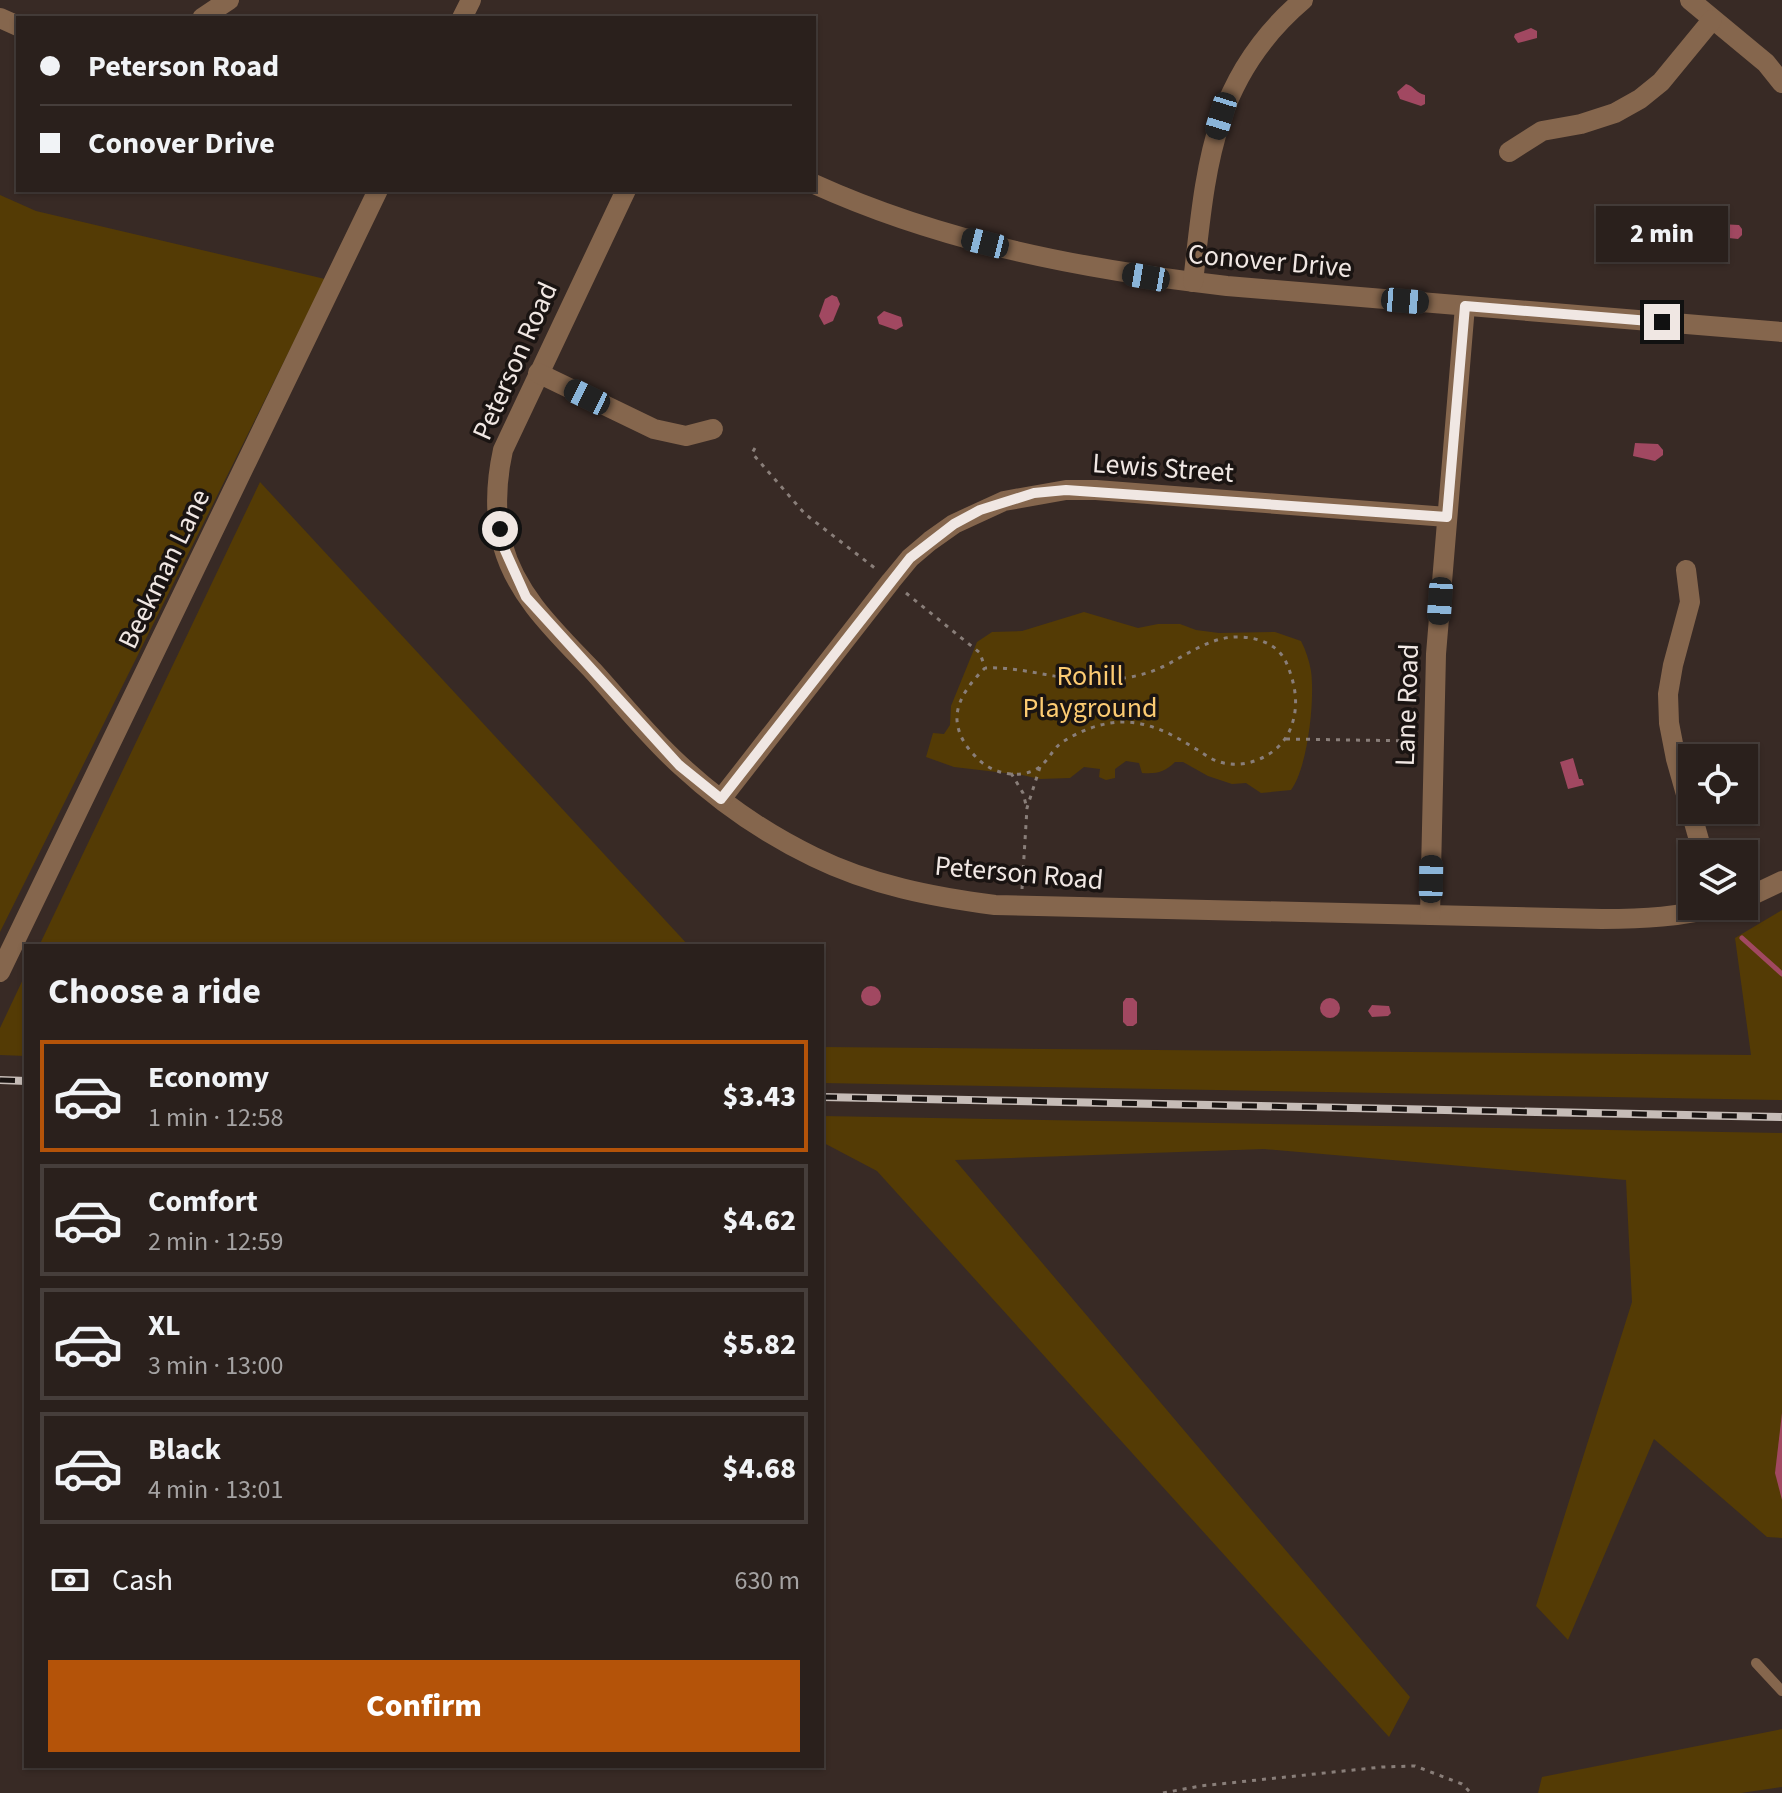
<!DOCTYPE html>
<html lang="en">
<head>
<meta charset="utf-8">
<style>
  :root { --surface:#2a201c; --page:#362d29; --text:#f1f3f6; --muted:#a5a3a3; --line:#463e3b; --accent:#b45309 }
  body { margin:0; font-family:"Source Sans 3",sans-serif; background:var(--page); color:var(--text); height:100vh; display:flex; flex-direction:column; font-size:30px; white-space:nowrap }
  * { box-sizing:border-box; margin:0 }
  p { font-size:26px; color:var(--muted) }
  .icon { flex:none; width:44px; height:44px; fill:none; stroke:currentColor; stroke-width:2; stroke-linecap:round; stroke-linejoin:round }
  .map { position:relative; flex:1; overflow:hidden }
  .panel { position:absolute; left:24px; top:944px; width:800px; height:824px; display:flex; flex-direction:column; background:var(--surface); border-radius:0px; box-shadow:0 2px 6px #0004,0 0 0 2px var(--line) }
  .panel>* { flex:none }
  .guide { position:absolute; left:16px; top:16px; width:800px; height:176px; border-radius:0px; box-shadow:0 2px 6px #0004,0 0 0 2px var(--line); display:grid; align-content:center; height:176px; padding:0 24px; background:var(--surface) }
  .buttons { position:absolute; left:1678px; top:744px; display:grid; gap:16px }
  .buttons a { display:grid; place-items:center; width:80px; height:80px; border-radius:0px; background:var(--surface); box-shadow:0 2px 6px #0004,0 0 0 2px var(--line); font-size:40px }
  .end { position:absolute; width:36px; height:36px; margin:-18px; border:10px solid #f0e7e3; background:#111; box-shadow:0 0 0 4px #111 }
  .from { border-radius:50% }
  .bubble { position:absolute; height:56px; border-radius:0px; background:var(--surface); box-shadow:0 2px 6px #0004,0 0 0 2px var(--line); font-size:26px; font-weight:800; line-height:56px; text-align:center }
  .car { position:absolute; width:24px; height:48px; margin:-24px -12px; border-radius:10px; box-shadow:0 0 6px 2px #0007; background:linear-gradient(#222 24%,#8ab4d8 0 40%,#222 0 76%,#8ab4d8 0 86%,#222 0) }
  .guide b { display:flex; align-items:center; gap:28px; height:76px; font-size:30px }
  .guide b+b { border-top:2px solid var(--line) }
  .guide i { width:20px; height:20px; background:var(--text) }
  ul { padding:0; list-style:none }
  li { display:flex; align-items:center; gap:24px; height:112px; margin:0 16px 12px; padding:0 8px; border:4px solid var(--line); border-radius:0px }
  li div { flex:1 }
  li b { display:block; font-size:30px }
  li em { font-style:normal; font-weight:800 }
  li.current { border-color:var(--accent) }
  li>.icon { width:72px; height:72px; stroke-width:1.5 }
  h2 { padding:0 24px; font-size:36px; line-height:96px }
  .pay { display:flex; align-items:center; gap:20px; height:88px; padding:0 24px; font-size:30px }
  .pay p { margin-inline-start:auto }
  .action { display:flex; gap:16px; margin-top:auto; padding:16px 24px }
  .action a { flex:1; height:92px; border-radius:0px; background:var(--accent); color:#fff; font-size:32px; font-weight:800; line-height:92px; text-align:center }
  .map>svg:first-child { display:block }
  .green { fill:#543b05 }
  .water { fill:#a14861 }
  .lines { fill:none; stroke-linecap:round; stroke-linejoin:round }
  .stream { stroke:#a14861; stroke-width:5 }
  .path { stroke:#897e79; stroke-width:3; stroke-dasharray:4 6; stroke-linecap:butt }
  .service { stroke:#85664d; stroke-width:10 }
  .minor { stroke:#85664d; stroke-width:20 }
  .tertiary { stroke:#85664d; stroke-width:20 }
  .rail-casing { stroke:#c6bcb7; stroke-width:8 }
  .rail { stroke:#1a1412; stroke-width:5; stroke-dasharray:15; stroke-linecap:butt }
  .route { stroke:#f0e7e3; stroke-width:10 }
  .labels { text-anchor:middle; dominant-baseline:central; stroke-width:7; stroke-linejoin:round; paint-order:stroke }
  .street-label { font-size:28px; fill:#f0e7e3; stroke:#1a1412 }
  .park-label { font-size:28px; fill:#fccb72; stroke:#1a1412 }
</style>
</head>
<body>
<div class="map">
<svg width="1782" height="1793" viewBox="0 0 1782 1793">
  <rect width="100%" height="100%" fill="#382a25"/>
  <g class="green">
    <path d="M0,195l36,16 289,68 -325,653z"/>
    <path d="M260,482l429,464h-650z"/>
    <path d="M1084,612l54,16 20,-4h22l16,6 23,3 56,-1 26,9c5,10 8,19 10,30 4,28 -3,96 -20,119l-30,3 -15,-10 -14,1 -24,-8 -25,-14h-8c-10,10 -18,12 -33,11l-3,-10 -13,-2 -11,8v9l-9,2 -7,-3 1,-8 -16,-2 -14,11 -30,1 -18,-4 -68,-8 -28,-10 7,-24 11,1 6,-9 1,-19 26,-64 15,-10 30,-1z"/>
    <path d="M1782,910v190l-960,-17v-36l929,8 -16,-117z"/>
    <path d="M26,973v83l-26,-1v-27z"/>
    <path d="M822,1116l960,17v405l-15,-1 -113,-98 -86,201 -32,-34 96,-304 -6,-122 -362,-31 -309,11 455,537 -21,40 -512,-566 -55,-29z"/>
    <path d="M1782,1729v58l-41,6h-203l4,-16z"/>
  </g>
  <g class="water">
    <path d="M1531,28l6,3v7l-19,5 -4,-6 1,-3z"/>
    <path d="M1406,84c8,2 10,9 19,11v9l-4,2 -21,-7 -3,-7z"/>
    <path d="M1720,224l19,1 3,4v6l-4,4 -19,-2 -3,-4v-6z"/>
    <path d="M832,295l5,2 3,7 -7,17 -9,4 -5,-9 6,-17z"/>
    <path d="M884,311l17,6 2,9 -7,4 -17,-6 -2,-7z"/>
    <path d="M1635,443l23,1 5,6v5l-8,6 -22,-5z"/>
    <path d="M1573,758l6,21h3l2,6 -16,4 -8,-27z"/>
    <circle cx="871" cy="996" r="10"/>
    <path d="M1126,998h7l4,4v21l-4,3h-6l-4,-4v-20z"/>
    <circle cx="1330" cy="1008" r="10"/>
    <path d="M1372,1005l17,1 2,7 -3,3 -16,1 -4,-6z"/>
    <path d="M1782,1413v87l-7,-27z"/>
  </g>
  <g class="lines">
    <path class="stream" d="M1742,938l40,36"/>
    <g class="path">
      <path d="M755,448l-3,5 53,61 71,55"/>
      <path d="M906,593l74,60 5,15c-14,14 -29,32 -28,52 1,15 9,27 19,37 15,17 46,24 65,9 8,-7 12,-17 20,-23 18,-12 41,-21 62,-21 28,0 50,13 73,27 7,4 14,10 21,12 26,10 60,-4 72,-29 11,-24 7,-47 -3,-70 -8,-17 -26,-24 -45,-25 -35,-2 -62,26 -94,36 -10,3 -21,5 -30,6 -46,7 -87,-13 -132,-11"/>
      <path d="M1286,739l131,2"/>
      <path d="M1011,773l12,20 3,12"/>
      <path d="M1022,889l5,-81 13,-41"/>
      <path d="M1163,1793l37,-7 182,-19 33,-1 47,18 9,9"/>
    </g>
    <path class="service" d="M1756,1663l26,28"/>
    <g class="minor">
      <path d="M1690,0l76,63 16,20"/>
      <path d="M0,18l18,8"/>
      <path d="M202,18l27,-18"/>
      <path d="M1509,152l33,-21 39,-7 34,-11 25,-14 21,-17 51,-62"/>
      <path d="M814,184c130,59 272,86 413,102l555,46"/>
      <path d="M626,190l-123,260c-7,32 -9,64 0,96 14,51 55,88 91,126 28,31 55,65 86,93 40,37 86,69 134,92 57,28 119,40 181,48l607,14c41,0 79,-2 119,-13"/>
      <path d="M1193,282c13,-112 17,-203 110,-282"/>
      <path d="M538,373l116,56 32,7 27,-7"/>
      <path d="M1686,570l4,32 -17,63 -5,29 1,29 7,36 27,95"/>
      <path d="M721,799l170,-218 19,-23 20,-17 24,-17 50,-23 62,-11h30l351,27"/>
      <path d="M1744,899l38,-18"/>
      <path d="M1430,915l6,-261 29,-348"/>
    </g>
    <g class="tertiary">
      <path d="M462,18l9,-18"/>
      <path d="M0,972l378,-782"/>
    </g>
    <defs>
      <g id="rail">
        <path d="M0,1080l26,1"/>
        <path d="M822,1097l960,20"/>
      </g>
    </defs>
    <use href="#rail" class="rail-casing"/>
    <use href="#rail" class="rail"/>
  </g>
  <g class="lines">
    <path class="route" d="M500,529l3,17 23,51 153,168 42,34 189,-241 44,-34 26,-14 54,-17 32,-3 381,27 18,-211 197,16"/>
  </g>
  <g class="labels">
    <g class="street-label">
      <text transform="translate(1270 261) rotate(5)">Conover Drive</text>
      <text transform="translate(515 361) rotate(-66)">Peterson Road</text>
      <text transform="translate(1163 468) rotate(4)">Lewis Street</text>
      <text transform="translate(164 569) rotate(-64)">Beekman Lane</text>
      <text transform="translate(1407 705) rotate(-88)">Lane Road</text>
      <text transform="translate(1019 873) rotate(5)">Peterson Road</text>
    </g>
    <g class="park-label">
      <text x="1090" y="676">Rohill<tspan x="1090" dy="32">Playground</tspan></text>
    </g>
  </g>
</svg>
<div class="buttons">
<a><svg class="icon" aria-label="locate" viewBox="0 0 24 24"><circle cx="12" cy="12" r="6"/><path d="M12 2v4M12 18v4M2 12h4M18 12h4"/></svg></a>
<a><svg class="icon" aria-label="layers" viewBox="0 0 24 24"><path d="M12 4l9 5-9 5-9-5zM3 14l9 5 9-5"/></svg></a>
</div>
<i class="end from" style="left:500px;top:529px"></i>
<i class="end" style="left:1662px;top:322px"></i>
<div class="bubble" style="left:1596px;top:206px;width:132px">2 min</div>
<i class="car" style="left:1221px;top:116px;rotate:197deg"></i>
<i class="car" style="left:985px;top:243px;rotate:284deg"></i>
<i class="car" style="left:1146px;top:277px;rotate:280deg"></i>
<i class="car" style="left:1405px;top:301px;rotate:95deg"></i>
<i class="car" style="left:587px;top:397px;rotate:296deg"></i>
<i class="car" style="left:1440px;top:601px;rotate:184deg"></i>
<i class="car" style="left:1431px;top:879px;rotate:1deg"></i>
<div class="guide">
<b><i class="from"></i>Peterson Road</b>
<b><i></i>Conover Drive</b>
</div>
<section class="panel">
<h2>Choose a ride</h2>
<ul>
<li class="current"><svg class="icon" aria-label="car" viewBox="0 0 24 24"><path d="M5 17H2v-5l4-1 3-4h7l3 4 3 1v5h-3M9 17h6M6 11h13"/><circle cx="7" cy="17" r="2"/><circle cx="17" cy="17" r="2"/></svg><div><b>Economy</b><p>1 min · 12:58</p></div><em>$3.43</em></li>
<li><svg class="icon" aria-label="car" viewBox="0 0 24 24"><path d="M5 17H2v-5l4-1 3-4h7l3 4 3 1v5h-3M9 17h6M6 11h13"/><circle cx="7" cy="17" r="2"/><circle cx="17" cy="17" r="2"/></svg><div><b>Comfort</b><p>2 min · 12:59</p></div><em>$4.62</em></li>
<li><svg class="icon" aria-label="car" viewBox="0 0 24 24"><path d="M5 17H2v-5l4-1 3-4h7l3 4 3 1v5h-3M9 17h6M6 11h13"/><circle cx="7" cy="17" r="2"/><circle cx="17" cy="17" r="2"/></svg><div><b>XL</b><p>3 min · 13:00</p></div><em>$5.82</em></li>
<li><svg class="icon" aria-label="car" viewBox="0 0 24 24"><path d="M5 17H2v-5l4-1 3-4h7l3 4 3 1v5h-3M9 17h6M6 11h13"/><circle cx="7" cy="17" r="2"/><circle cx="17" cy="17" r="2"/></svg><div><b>Black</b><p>4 min · 13:01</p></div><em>$4.68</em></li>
</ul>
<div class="pay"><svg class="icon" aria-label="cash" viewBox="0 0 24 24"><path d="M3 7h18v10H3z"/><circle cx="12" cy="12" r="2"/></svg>Cash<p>630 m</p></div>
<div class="action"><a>Confirm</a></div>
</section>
</div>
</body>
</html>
